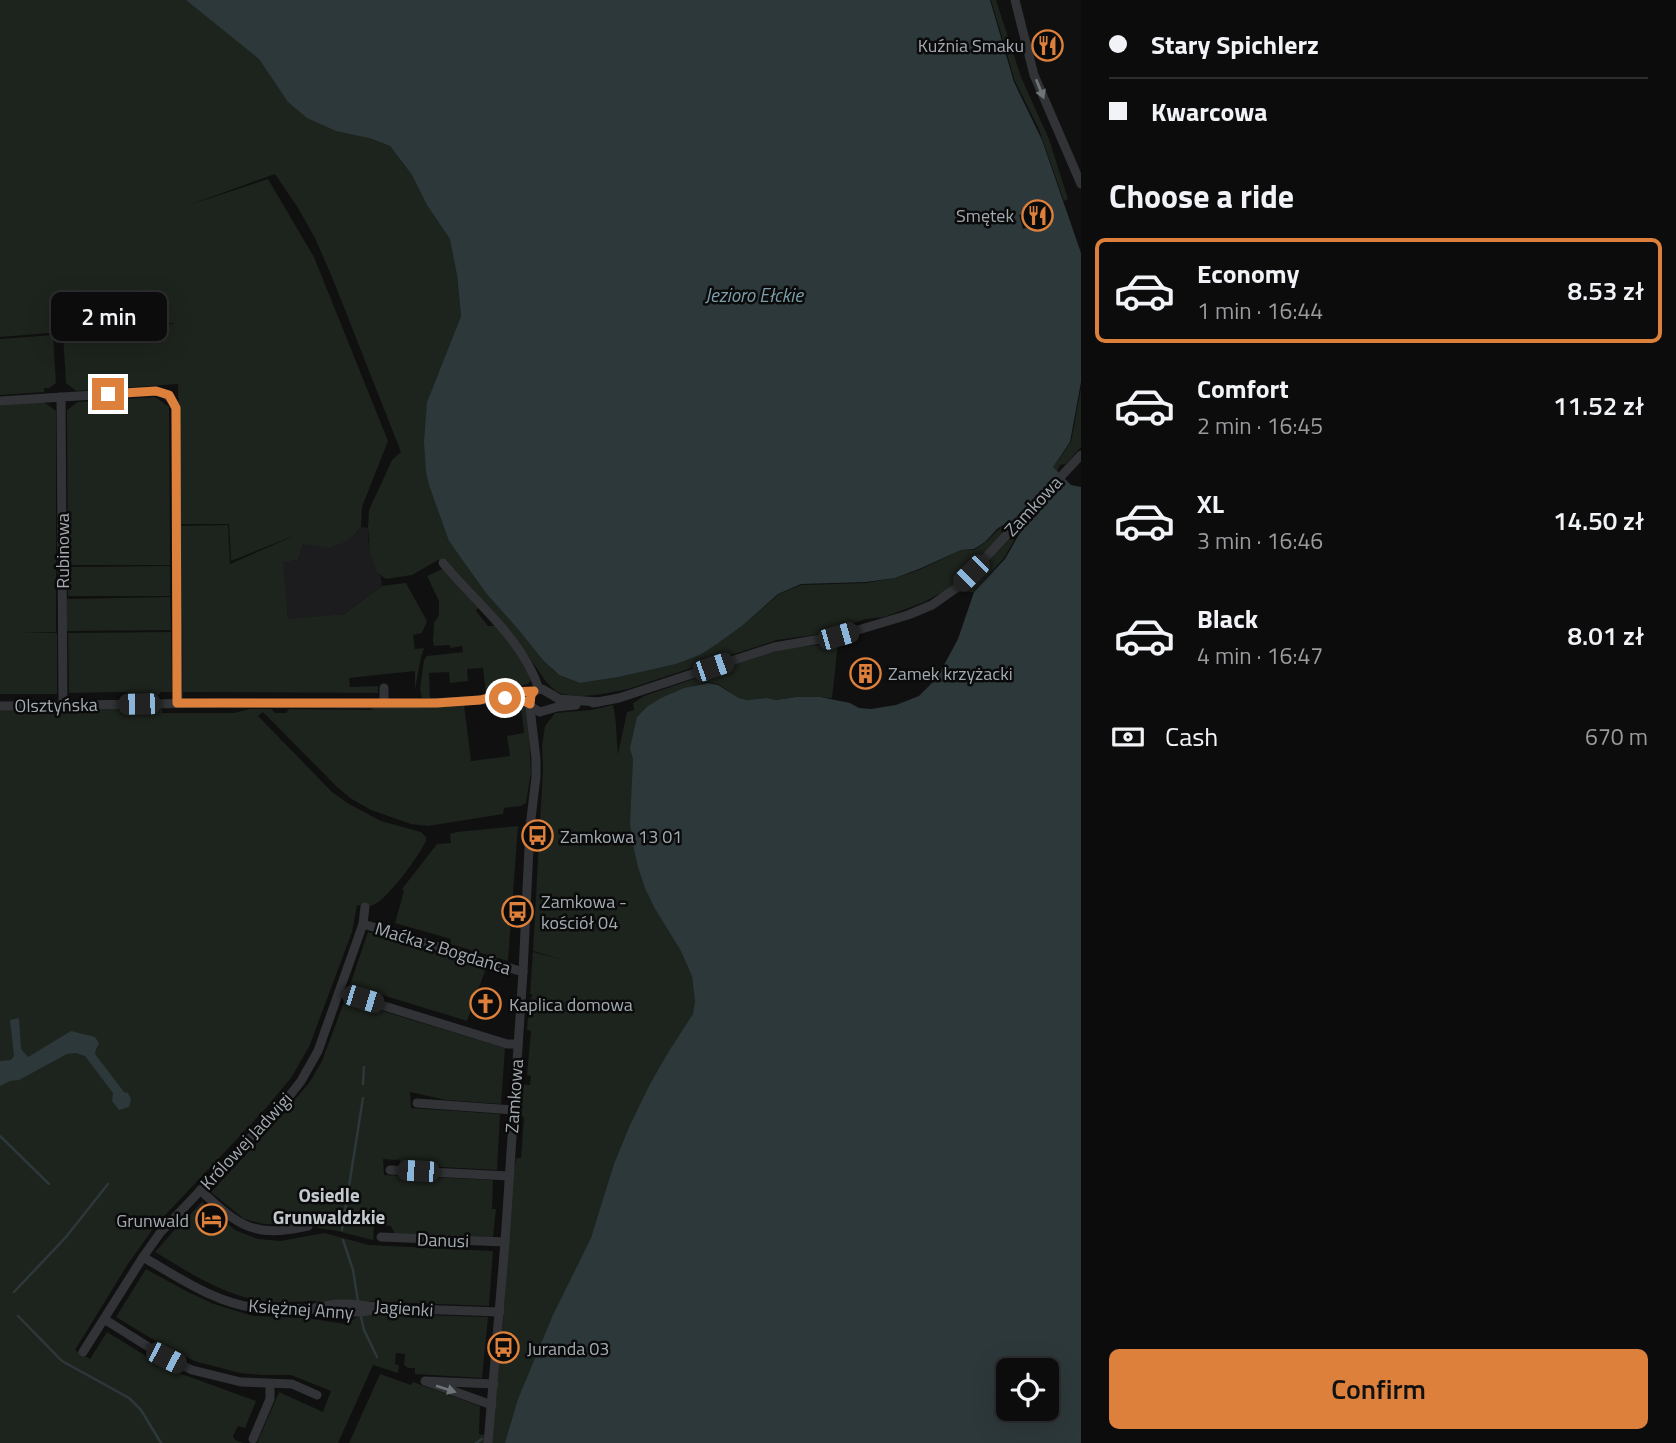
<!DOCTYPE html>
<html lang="en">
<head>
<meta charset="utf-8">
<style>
  :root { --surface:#0c0c0d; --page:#151516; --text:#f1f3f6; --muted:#9a9b9d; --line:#2c2c2e; --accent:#dd803b }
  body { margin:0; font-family:"Titillium Web",sans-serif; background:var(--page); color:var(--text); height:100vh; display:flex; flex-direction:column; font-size:26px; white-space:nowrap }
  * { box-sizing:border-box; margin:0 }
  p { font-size:23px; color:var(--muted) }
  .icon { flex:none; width:38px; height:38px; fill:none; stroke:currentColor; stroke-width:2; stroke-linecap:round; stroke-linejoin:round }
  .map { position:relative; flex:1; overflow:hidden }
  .panel { display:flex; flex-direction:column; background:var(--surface); width:595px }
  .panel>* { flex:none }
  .guide { display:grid; align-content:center; height:154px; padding:0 28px; background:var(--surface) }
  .buttons { position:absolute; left:996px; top:1358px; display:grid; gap:14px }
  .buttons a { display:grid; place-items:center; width:63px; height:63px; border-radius:10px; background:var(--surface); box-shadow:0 7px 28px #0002,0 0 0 2px var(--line); font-size:35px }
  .end { position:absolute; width:32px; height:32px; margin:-16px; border:9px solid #dd803b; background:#fff; box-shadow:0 0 0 4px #fff }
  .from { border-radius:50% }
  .bubble { position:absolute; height:49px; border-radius:10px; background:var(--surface); box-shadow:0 7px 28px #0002,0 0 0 2px var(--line); font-size:23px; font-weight:600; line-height:49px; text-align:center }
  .car { position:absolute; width:21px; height:42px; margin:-21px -10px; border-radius:9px; box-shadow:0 0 5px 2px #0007; background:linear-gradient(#222 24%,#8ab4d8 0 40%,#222 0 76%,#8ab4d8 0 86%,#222 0) }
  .guide b { display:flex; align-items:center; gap:24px; height:66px; font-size:26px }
  .guide b+b { border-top:2px solid var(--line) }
  .guide i { width:18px; height:18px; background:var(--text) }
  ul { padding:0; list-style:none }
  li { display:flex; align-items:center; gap:21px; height:105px; margin:0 14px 10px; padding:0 14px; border:4px solid transparent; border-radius:10px }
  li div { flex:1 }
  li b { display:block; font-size:26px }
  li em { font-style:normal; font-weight:600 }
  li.active { border-color:var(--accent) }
  li>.icon { width:63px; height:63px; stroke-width:1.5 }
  h2 { padding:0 28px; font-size:32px; line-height:84px }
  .pay { display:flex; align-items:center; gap:18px; height:77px; padding:0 28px; font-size:26px }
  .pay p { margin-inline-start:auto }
  .button { display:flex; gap:14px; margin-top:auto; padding:14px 28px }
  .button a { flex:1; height:80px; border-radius:10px; background:var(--accent); color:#111; font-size:28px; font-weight:600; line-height:80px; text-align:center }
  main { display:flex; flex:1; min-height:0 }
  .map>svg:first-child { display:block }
  .built { fill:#1c1c1e }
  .green { fill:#1d231d }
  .water { fill:#2d383a; fill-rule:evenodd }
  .pier { fill:#101011 }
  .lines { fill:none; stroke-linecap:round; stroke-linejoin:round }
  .stream { stroke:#2d383a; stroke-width:2.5 }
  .minor { stroke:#313336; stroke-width:9 }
  .oneway { fill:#6f7479 }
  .route { stroke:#dd803b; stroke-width:9 }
  .labels { text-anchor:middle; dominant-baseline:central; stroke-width:5; stroke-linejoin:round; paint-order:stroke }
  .poi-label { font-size:18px; fill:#a2aab0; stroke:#0b0b0c; text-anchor:start }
  .street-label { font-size:18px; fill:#a2aab0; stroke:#0b0b0c }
  .water-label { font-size:19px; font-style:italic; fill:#7c9fa9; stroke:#0b0b0c }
  .neighbourhood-label { font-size:19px; font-weight:bold; fill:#c3c8cd; stroke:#0b0b0c }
</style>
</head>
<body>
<main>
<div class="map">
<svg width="1081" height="1443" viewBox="0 0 1081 1443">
  <rect width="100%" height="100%" fill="#101011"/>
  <path class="built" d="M361,527l7,1v12l9,33 4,4 1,9 -38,28 -56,6 -6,-59 16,-1 5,-16 50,-8z"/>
  <g class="green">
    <path d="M0,0h203l166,138 21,8 22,29 39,39 10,102 -34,86 125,267 7,6 21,8 39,-6 57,-13 24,-9 17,-11 25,-18 37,-32 22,-9 65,-2 29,-5 24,-8 42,-20h13l12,-8 16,-16 -1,6 9,8 6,-3 -12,21 -31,34 -32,1 -19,10 -38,14 -18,2 -19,6 -12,7 -58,8 -149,49c-21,4 -44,10 -65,5 -13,-3 -22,-20 -29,-30 -25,-37 -58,-70 -88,-103l-8,-1 -26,15 -26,4 -9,-6 -7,-20 -2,-25 1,-18 23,-50 9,-8 -69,-175 -17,-39 -17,-30 -23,-34 -86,31 79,-26 46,78 74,184 -26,66 -1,20 -8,9 -10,7 -15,5 -25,-4 -5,16 -15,2 5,57 56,-5 38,-28 24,-3 21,38 -5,12 -9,2 2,14 9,-1 -3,9 -6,33v-19l-66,7 1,9 28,-1v7l-195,-1 -2,-166 47,-1 2,39 66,-29 -65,26 -2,-37h-48l-3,-140 -102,7 -10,-8 -3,-49 110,-10v-1l-173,14z"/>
    <path d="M991,0h5l25,77 28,62 19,60 -4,2 -26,-74 -23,-46z"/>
    <path d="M53,335l3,48 -7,5h-5v4l-44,3v-56z"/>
    <path d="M1081,388v59l-15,17 -6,1 -3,7 -4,-5 18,-25z"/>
    <path d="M155,397l14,10 1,158h-102l-1,-155 11,-8z"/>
    <path d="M44,402l12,9v221l-34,1h35v61h-57v-289z"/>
    <path d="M170,566v30h-102v-29z"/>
    <path d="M442,569l6,4 31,33 -3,5 12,15h8l25,32 10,22 -3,4 -42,10 -3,-26 -16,1 1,12 -18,2 -1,-11 -20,1 1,25h-8l-2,-9 4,-29 3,-4 36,-4 -1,-6 -11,2 -2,-3 -15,1 -1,-5 1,-18 5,-8v-14l-12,-25z"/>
    <path d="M170,597l1,33 -104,1v-32z"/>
    <path d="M171,632l1,60h-12l-1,3 -37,-3 -53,1 -1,-60z"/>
    <path d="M838,643l-6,55 -36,-1 -21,3 -8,-2 -18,2 -10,-2 -21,-14 -10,-2 -12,3 -24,8 43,296 -152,454h-214l31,-69 31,11 2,-3 67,24 -1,28 6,1 8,-5 10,-108 10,-155h2l1,-9h5l3,-41 -5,-1 2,-32 9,1 1,-9 -4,-1 4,-44 -4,-1 2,-30 3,-3v-3h-2l3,-42 31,8 -31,-9 10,-183 -1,-22 3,-20 10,-13 36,-3 22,-5c4,17 3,33 5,49l9,-42 7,-2 -1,-7 11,-7 137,-47z"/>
    <path d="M511,701l12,3 2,2 3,12 3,54 -5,31 -5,3 -17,2 -1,6 -75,12 -17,-2 -40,-14 -21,-12 -14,-12 -73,-74 -5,4 74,76 17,12 32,17 40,11 5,5v4c-7,15 -38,58 -53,64 -5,2 -10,1 -16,0l-5,27 -43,115 -18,31 -25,30 -111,118 -27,38 -53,86 15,9 17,-27 54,33 18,8 77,28 -11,27 -7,-2 -5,10 2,4 8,3h-243v-734l162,-2v6h72l15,-4h22l4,4h11l3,-4 83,1 1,-3 91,-2 7,56 39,-5 -3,-20 17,-3 -3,-26 -26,2 2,-6z"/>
    <path d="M518,826l-10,135 -58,-17 1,-5 -56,-16 9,-32 -2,-2 35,-45 14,-1 -1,-9 7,-2z"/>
    <path d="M368,932l118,36 -19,53 -117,-36z"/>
    <path d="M349,1001l156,47 -4,56 -55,-4 -36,-8 1,16 89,6 -3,56 -95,-5 -3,-6 -3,1 -13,-1 1,16 109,5 -1,29h4l-3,28 -98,-3 -4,-8 -17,-1 -1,15 -36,-9 -19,-3 -3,-14 -17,3 -1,8 -33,-1 -20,-5 -33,-27 56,-60 42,-49 13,-22 22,-59z"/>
    <path d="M202,1202l33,28 23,9 22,2 44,-8 45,12 124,6 -4,55 -128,-5 -44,2 -1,-2c-14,0 -30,2 -44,1 -44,-3 -80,-28 -117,-50l30,-34 1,1z"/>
    <path d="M146,1269l42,23 26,12 39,12 53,2 39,6 14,-8 32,-2 97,3 -6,61 -67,-4v-6h-7l-4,-3 1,-11 -9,-1 -1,11 4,1 -1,8 -25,-8 -35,78h-81l22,-51 44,20 8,-21 -40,-16h-29l-22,-2 -46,-12 -37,-19 -41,-25z"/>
  </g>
  <g class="water">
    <path d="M186,0h804l24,82 28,58 39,113v129l-11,60 -17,25 18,18 10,2v956h-576l13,-44 35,-84 38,-77 23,-74 16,-39 20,-41 19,-33 24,-37 2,-13 -3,-25 -11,-25 -27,-44 -9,-19 -7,-21 -5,-22 -3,-21 3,-65 -3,-11 7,-31 11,-11 13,-8 23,-10 24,-5 10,2 21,13 9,2 19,-2 9,2 20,-3h24l30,6 9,5 12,1 25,-4 23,-9 18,-18 21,-39 16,-47 31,-33 16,-28 -2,-7 -10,-2 -11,6 -13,14 -11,7 -13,1 -42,19 -24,9 -29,4 -65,2 -23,10 -36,32 -25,18 -17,11 -24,9 -57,13 -39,6 -21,-8 -16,-15 -25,-31 -32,-36 -37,-52 -20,-56 -3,-13 -2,-30 3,-40 34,-86 -4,-41 -7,-36 -23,-34 -15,-30 -22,-29 -21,-8 -33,-7 -29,-13 -19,-16 -29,-43zM1008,1370h38v39h-38z"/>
    <path d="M19,1018l2,31 7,8 43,-26 24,6 4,6 -3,6 -1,5 29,38 4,1 3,6 -2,8 -10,3 -7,-9 1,-8 -28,-37 -9,-3 -9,1 -48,26 -9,1 -10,5v-25l11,-1 3,-4 -4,-36z"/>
  </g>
  <path class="pier" d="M1041,199l9,27 -14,4 -2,-6 -3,1 -2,-4 1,6 -7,2 -4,-14 7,-2 2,5 -1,-7 3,-1 -2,-6z"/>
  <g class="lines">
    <g class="stream">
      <path d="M363,1084l1,-17"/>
      <path d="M0,1136l49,48"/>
      <path d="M342,1230l21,-132"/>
      <path d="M343,1240l10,30 5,31"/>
      <path d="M14,1292l52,-55 42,-53"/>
      <path d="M18,1316l44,45 67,37 12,12 20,33"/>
      <path d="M361,1317l3,13 13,27"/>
      <path d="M476,1443l6,-4"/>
    </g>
    <g class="minor">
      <path d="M1015,0l19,75 47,109"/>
      <path d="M61,397l2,308"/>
      <path d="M0,401l156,-10c11,3 15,6 20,17l2,295"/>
      <path d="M443,563c33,40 79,75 96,126"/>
      <path d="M384,688v16"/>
      <path d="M593,703l26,-5 155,-51 64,-11 70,-21 24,-10 27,-19 122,-131"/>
      <path d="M0,706l222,-3 195,1 95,-6 12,2 6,4"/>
      <path d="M531,707l9,5 17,-5 19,-2"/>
      <path d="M363,924l160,48"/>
      <path d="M339,992l168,52h11"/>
      <path d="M417,1103l96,7"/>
      <path d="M390,1170l119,6"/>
      <path d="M200,1190c40,37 53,48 108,36"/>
      <path d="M381,1237l124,5"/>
      <path d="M143,1257c35,20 72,46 113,51 18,3 36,-1 54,1 26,3 49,6 75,-1"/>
      <path d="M314,1308l22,-4h15l34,4 115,4"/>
      <path d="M104,1319l62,39 26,12 49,12 51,2 25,11"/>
      <path d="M83,1352l60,-95 17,-24 127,-134 14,-18 17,-30 45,-127 2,-17"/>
      <path d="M492,1405l-67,-24 69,3"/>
      <path d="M253,1439l17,-40v-15"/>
      <path d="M488,1443l17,-201 18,-270 7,-145 6,-50v-18l-7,-60 5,-8 8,-2 17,10 39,3"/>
    </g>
  </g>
  <defs><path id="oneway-solid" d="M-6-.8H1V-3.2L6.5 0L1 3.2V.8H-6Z" transform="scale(1.75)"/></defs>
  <g class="oneway">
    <use href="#oneway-solid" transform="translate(1040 89) rotate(68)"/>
    <use href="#oneway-solid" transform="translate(446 1389) rotate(18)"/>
  </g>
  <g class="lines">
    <path class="route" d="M108,394l48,-3 13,4 7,13 1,295h260l43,-3 31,-8 23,-1 -3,4 -1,9 -12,-6h-13"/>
  </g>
  <defs>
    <symbol id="restaurant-ring" viewBox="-11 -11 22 22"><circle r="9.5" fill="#0b0b0c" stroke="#dd803b" stroke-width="1.5"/><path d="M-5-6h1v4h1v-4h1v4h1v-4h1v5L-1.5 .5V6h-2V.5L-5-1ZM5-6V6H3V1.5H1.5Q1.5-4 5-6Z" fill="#dd803b"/></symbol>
    <symbol id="building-ring" viewBox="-11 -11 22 22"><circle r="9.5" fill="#0b0b0c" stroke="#dd803b" stroke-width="1.5"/><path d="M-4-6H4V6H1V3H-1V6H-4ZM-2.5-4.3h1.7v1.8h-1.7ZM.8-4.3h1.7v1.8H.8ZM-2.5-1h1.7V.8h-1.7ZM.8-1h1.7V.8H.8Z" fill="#dd803b"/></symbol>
    <symbol id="bus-ring" viewBox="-11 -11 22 22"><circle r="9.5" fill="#0b0b0c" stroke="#dd803b" stroke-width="1.5"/><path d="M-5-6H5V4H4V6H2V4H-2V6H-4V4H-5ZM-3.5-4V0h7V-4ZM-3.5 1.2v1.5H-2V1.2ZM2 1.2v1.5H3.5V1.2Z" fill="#dd803b"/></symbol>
    <symbol id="church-ring" viewBox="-11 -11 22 22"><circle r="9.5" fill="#0b0b0c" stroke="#dd803b" stroke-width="1.5"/><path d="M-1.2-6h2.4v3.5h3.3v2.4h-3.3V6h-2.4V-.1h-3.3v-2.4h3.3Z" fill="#dd803b"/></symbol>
    <symbol id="hotel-ring" viewBox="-11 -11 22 22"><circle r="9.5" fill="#0b0b0c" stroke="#dd803b" stroke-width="1.5"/><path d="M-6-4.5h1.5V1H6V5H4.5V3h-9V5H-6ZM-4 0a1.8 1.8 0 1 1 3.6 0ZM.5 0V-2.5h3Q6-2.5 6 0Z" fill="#dd803b"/></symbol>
  </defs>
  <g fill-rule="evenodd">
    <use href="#restaurant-ring" x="1030" y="28" width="35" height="35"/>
    <use href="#restaurant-ring" x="1020" y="198" width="35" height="35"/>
    <use href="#building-ring" x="848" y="656" width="35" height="35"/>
    <use href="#bus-ring" x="520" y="818" width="35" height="35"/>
    <use href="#bus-ring" x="500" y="894" width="35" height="35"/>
    <use href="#church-ring" x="468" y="986" width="35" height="35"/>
    <use href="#hotel-ring" x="194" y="1202" width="35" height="35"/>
    <use href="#bus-ring" x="486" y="1330" width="35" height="35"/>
  </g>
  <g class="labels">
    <g class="poi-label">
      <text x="1024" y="45" text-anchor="end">Kuźnia Smaku</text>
      <text x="1014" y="215" text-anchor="end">Smętek</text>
      <text x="888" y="673">Zamek krzyżacki</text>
      <text x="560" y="836">Zamkowa 13 01</text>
      <text x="541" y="901">Zamkowa -<tspan x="541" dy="21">kościół 04</tspan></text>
      <text x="509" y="1004">Kaplica domowa</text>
      <text x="189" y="1220" text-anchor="end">Grunwald</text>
      <text x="527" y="1348">Juranda 03</text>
    </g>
    <g class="street-label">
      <text transform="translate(1033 506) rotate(-47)">Zamkowa</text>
      <text transform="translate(62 551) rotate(-90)">Rubinowa</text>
      <text transform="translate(56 705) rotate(-1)">Olsztyńska</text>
      <text transform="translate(443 948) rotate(17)">Maćka z Bogdańca</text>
      <text transform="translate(514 1096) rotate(-86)">Zamkowa</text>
      <text transform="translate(246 1141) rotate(-47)">Królowej Jadwigi</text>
      <text transform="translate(443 1240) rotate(2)">Danusi</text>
      <text transform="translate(404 1308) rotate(4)">Jagienki</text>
      <text transform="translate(301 1309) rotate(4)">Księżnej Anny</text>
    </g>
    <g class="water-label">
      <text x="754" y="294">Jezioro Ełckie</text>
    </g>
    <g class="neighbourhood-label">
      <text x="329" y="1194">Osiedle<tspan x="329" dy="22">Grunwaldzkie</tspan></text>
    </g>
  </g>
</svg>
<div class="buttons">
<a><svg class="icon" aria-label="locate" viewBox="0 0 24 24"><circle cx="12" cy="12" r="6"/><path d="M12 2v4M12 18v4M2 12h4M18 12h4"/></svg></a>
</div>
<i class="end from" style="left:505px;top:698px"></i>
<i class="end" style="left:108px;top:394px"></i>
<div class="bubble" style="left:51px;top:292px;width:116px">2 min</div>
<i class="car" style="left:971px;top:573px;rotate:225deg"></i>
<i class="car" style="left:838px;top:636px;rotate:74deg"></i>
<i class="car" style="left:713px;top:667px;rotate:71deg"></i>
<i class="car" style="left:139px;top:704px;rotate:269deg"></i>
<i class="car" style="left:363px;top:999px;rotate:107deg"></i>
<i class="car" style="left:418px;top:1171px;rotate:273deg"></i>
<i class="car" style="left:166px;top:1358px;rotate:117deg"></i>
</div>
<section class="panel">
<div class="guide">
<b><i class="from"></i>Stary Spichlerz</b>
<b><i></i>Kwarcowa</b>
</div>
<h2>Choose a ride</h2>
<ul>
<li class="active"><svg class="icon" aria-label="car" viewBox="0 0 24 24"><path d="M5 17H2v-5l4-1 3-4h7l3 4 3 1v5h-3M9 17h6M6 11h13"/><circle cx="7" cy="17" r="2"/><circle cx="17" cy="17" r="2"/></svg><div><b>Economy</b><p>1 min · 16:44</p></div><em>8.53 zł</em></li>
<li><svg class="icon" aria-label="car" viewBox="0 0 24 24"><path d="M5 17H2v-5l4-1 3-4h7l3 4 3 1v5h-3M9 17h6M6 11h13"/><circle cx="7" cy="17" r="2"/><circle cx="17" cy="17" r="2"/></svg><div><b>Comfort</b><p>2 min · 16:45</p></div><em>11.52 zł</em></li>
<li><svg class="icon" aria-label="car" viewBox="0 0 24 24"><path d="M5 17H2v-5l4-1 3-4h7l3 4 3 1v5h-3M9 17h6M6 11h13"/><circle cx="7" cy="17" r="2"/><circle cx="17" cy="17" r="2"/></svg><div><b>XL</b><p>3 min · 16:46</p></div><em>14.50 zł</em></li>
<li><svg class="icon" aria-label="car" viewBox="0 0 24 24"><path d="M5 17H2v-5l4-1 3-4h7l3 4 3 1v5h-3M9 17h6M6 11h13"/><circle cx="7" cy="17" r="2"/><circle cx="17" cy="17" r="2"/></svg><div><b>Black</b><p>4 min · 16:47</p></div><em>8.01 zł</em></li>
</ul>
<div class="pay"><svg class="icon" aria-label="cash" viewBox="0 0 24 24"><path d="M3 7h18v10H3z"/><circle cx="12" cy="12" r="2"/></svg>Cash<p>670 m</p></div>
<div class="button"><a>Confirm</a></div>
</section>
</main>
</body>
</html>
